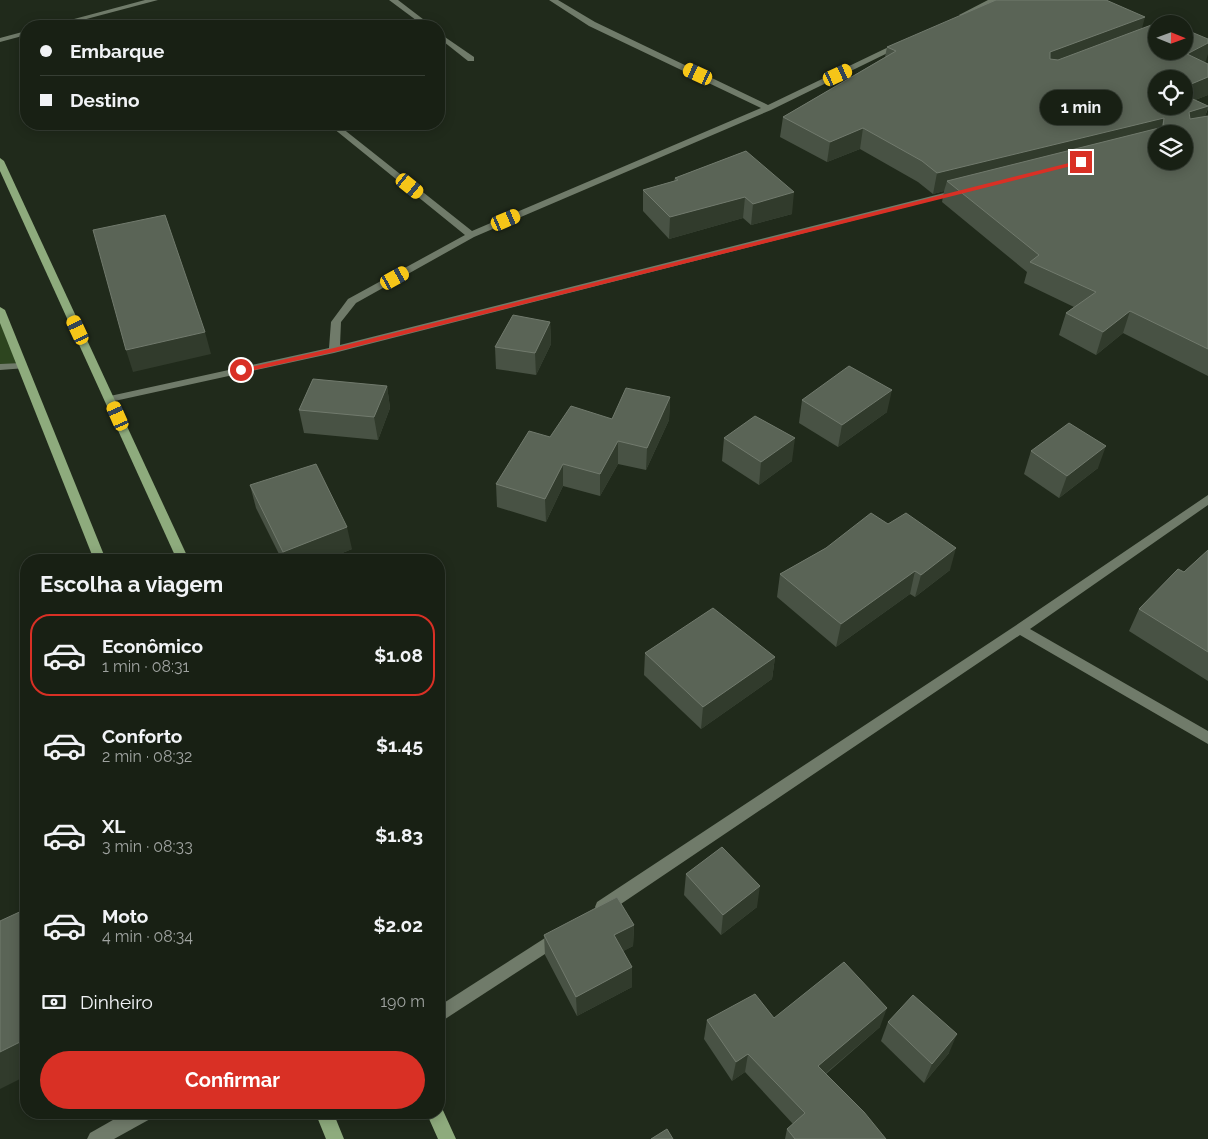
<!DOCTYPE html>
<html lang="pt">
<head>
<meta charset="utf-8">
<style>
  :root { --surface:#182014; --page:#21281d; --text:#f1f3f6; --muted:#9fa3a0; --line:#363e34; --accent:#d93025 }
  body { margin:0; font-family:Raleway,sans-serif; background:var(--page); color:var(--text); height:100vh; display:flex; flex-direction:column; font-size:19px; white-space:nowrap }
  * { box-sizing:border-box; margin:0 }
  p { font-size:16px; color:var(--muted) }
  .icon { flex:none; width:28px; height:28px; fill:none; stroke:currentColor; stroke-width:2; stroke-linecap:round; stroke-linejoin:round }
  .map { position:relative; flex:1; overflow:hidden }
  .sheet { position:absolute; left:20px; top:554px; width:425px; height:565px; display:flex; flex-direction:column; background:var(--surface); border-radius:20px; box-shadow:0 2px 12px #0003,0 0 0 1px var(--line) }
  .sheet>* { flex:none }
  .guide { position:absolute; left:20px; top:20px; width:425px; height:110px; border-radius:20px; box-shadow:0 2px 12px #0003,0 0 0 1px var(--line); display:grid; align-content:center; height:110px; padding:0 20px; background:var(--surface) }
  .needle { width:32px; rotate:91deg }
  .fabs { position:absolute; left:1148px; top:15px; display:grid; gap:10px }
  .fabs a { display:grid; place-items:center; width:45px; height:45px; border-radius:50%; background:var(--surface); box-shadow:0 2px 12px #0003,0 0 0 1px var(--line); font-size:25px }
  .end { position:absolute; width:22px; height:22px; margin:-11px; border:6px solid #d93025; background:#fff; box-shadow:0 0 0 2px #fff }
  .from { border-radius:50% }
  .bubble { position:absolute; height:35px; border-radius:18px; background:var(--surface); box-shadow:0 2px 12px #0003,0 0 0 1px var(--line); font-size:16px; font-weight:700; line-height:35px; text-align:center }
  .car { position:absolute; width:15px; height:30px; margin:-15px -8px; border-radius:6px; box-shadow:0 0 4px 1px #0007; background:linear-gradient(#f5c518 24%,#345 0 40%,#f5c518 0 76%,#345 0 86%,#f5c518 0) }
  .guide b { display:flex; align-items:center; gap:18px; height:48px; font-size:19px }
  .guide b+b { border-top:1px solid var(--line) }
  .guide i { width:12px; height:12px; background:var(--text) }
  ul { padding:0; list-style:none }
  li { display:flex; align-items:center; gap:15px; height:82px; margin:0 10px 8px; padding:0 10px; border:2px solid transparent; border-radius:20px }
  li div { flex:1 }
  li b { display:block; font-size:19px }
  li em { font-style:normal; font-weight:700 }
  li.active { border-color:var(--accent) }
  li>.icon { width:45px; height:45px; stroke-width:1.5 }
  h2 { padding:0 20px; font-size:22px; line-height:60px }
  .pay { display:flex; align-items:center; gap:12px; height:55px; padding:0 20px; font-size:19px }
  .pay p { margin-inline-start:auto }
  .primary-button { display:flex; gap:10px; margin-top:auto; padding:10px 20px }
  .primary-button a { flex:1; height:58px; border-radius:30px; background:var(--accent); color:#fff; font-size:20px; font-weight:700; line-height:58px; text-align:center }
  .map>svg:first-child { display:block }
  .green { fill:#2d451f }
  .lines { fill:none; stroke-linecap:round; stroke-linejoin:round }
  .minor { fill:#707b6a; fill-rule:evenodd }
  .major { fill:#8eab7d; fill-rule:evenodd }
  .wall { fill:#485244 }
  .shaded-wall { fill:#313b2c }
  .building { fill:#5a6456; stroke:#717a6d; fill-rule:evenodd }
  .route { fill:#d93025 }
</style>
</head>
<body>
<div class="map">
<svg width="1208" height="1139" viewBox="0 0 1208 1139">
  <rect width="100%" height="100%" fill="#202a1b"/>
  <path class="green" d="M0,310l22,56h-22z"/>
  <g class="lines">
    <g class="minor">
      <path d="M145,0h13l-98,26h-12z"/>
      <path d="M389,0h9l34,26h-8z"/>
      <path d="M549,0h9l37,22 173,83 131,-63 7,2 -135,66 -297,127 -118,66 -15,19 -1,23 620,-156 5,3 -631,161 -224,49 -4,-1 -1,-2 1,-2 4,-1 219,-48 2,-26 17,-23 117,-64 -137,-111h9l135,107 289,-123 -172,-82z"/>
      <path d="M988,0h10l-32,17 -7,-2z"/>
      <path d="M26,31v4l-26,7v-4z"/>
      <path d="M439,33l35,24v4h-6l-29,-23z"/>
      <path d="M22,363l5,3 -1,2 -26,2v-6z"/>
      <path d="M1208,495v10l-178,124 178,102v13l-188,-109 -411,277 -6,2 -6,-2 -2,-5 2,-5 418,-276z"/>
      <path d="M559,929l6,2 2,5 -2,5 -126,82v-17z"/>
      <path d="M127,1112h28l-3,6 -38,21h-27l3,-6z"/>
    </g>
    <g class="major">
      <path d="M0,158l4,3 185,399h-12l-177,-389z"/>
      <path d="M0,307l5,3 101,250h-12l-94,-237z"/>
      <path d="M439,1105l2,1 15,33h-18l-12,-27h13z"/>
      <path d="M315,1112h18l11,27h-18z"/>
    </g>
  </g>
  <g class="wall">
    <path d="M1142,28l64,33 -3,1 5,2v31l-13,5 13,6v3l-3,7h3v260l-85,-43 -27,22 -37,-20 7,-22 8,-6 -50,-24 3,-11 -85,-70 2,-11 -11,3 -15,-12 -58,-33 -33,13 -47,-25 3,-20 102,-60 2,-10z"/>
    <path d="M746,151l46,63 -41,11 -8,-7 -74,21 -26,-28v-21l31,-9 1,-3z"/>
    <path d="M550,322l1,22 -15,31 -40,-6 -1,-22z"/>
    <path d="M387,386l3,22 -12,32 -74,-7 -5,-23z"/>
    <path d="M670,397l-1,23 -23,50 -28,-6 -18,32 -37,-10 -17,36 -49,-15 -1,-23 54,-47 62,-18z"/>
    <path d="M802,400l85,12 -49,35 -39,-24z"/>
    <path d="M724,438l68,23 -33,24 -37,-24z"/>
    <path d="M1031,451l67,17 -39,30 -35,-24z"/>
    <path d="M250,485l102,64 -27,11h-43l-26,-52z"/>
    <path d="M826,548l124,22 -35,27 -5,-3 -74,53 -59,-50 3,-23z"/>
    <path d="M1208,550v131l-79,-50 10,-22 45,-37z"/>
    <path d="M645,653l130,4 -3,22 -71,50 -57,-54z"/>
    <path d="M686,874l71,33 -36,28 -37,-40z"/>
    <path d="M634,925l-1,21 -10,5 9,36 -55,29 -32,-61 -1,-20z"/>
    <path d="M774,1018l106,9 -54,47 60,65h-101l2,-10 6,-5 -48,-52 -13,9 -28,-42 3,-19z"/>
    <path d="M888,1022l61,31 -25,30 -43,-42z"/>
  </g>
  <g class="shaded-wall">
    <path d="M1145,17l-5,19 -95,36 5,-20z"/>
    <path d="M1208,43v11l-2,7 -25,13 6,-20z"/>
    <path d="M1208,77v18l-24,9v-17z"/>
    <path d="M1208,107l-6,20 -20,5 7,-20z"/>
    <path d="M1164,118l-5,16 -212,47 -3,10 -11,3 4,-21z"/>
    <path d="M863,128l-3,21 -33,13 3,-20z"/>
    <path d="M794,192l-2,22 -41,11 2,-21z"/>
    <path d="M745,197l-2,21 -74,21 1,-22z"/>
    <path d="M1130,311l-7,22 -27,22 7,-23z"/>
    <path d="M550,322l1,22 -15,31 -1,-22z"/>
    <path d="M205,332l6,22 -78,18 -7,-22z"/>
    <path d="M387,386l3,22 -12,32 -4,-23z"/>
    <path d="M892,390l-5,22 -49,35 4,-22z"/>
    <path d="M670,397l-1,23 -23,50 1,-22z"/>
    <path d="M795,438l-3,23 -33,24 2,-23z"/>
    <path d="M618,441v23l-18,32v-22z"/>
    <path d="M1106,446l-8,22 -39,30 8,-22z"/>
    <path d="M563,464v22l-17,36 -1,-23z"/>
    <path d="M347,527l5,22 -27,11h-40l-2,-8z"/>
    <path d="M956,548l-6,22 -35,27 6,-22z"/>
    <path d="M915,571l-5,23 -74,53 5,-23z"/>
    <path d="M775,657l-3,22 -71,50 2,-22z"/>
    <path d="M760,886l-3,21 -36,28 2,-20z"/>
    <path d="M634,925l-1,21 -19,10v-21z"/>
    <path d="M632,967v20l-55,29 -1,-19z"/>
    <path d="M887,1008l-7,19 -67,57 5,-18z"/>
    <path d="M957,1034l-8,19 -25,30 8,-19z"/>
    <path d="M26,1039v37l-26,13v-37z"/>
    <path d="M748,1054l-3,18 -13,9 4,-19z"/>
  </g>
  <g class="building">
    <path d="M996,0h110l39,17 -95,35v7l8,1 104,-39 8,3h-14v27h28v-22l24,10v4l-21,11 21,10v13l-24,10v-8h-28v27h28v-11l24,11 -19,6 1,7 18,-3v233l-78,-38 -27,21 -37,-19 30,-21 -66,-30 9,-7 -92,-74 216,-54 1,-9 -227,55 -15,-12 -59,-33 -33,14 -47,-25 113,-66 -9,-4zM1156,134h28v27h-28z"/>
    <path d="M746,151l48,41 -41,12 -8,-7 -75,20 -27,-27 35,-10 -3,-2z"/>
    <path d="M165,215l40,117 -79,18 -33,-120z"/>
    <path d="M513,315l37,7 -15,31 -40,-6z"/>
    <path d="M849,366l43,24 -50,35 -40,-25z"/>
    <path d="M313,379l74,7 -13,31 -75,-7z"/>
    <path d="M626,388l44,9 -23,51 -29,-7 -18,33 -37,-10 -18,35 -49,-15 33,-53 21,6 21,-31 41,13z"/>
    <path d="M755,416l40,22 -34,24 -37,-24z"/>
    <path d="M1069,423l37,23 -39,30 -36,-25z"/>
    <path d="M316,464l31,63 -64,25 -33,-67z"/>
    <path d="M871,513l17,11 18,-11 50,35 -35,27 -6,-4 -74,53 -61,-50 46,-26z"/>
    <path d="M1208,550v102l-69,-43 39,-40 6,3z"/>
    <path d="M713,608l62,49 -72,50 -58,-54z"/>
    <path d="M722,847l38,39 -37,29 -37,-41z"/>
    <path d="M617,897l17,28 -20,10 18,32 -56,30 -32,-62z"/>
    <path d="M26,909v130l-26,13v-131z"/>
    <path d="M844,962l43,46 -69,58 46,46 22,27h-91l-8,-10 18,-16 -57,-59 -12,8 -29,-42 48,-26 19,24z"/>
    <path d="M913,995l44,39 -25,30 -44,-42z"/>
    <path d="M667,1129l6,10h-22z"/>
  </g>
  <path class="route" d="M1081,160l2,3 -749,189 -93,21 -4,-3 97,-22z"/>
</svg>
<div class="fabs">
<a><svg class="needle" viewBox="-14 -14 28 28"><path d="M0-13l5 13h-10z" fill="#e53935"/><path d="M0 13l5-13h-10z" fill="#9fa3a0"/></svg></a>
<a><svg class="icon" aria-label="locate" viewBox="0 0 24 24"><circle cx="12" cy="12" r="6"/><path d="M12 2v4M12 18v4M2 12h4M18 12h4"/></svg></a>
<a><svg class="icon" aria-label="layers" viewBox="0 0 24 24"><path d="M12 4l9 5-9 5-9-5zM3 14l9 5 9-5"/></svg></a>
</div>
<i class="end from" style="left:241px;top:370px"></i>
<i class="end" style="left:1081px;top:162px"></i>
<div class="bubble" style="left:1040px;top:90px;width:82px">1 min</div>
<i class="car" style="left:698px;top:74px;rotate:295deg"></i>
<i class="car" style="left:838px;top:75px;rotate:65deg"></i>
<i class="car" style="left:410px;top:186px;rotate:129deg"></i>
<i class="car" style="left:506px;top:220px;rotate:67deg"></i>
<i class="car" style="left:395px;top:278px;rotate:61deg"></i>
<i class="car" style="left:78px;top:330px;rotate:335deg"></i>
<i class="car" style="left:118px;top:416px;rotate:336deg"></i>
<div class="guide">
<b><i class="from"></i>Embarque</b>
<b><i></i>Destino</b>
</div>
<section class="sheet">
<h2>Escolha a viagem</h2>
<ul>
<li class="active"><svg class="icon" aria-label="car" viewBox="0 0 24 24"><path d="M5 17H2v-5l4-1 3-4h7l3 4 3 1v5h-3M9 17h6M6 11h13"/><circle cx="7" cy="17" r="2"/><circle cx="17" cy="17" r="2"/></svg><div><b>Econômico</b><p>1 min · 08:31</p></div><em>$1.08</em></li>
<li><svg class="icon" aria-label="car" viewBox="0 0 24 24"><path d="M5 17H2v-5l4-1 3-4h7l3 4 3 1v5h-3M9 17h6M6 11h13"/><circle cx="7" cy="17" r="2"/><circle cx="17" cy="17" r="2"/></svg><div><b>Conforto</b><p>2 min · 08:32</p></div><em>$1.45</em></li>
<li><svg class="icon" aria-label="car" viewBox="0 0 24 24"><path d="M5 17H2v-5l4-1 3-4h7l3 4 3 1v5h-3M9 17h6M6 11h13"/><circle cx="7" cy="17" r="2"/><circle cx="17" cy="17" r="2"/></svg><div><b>XL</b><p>3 min · 08:33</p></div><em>$1.83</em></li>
<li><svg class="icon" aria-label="car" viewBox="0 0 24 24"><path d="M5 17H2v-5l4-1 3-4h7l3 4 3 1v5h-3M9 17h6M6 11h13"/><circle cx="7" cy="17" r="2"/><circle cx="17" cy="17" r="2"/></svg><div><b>Moto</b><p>4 min · 08:34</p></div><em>$2.02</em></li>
</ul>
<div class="pay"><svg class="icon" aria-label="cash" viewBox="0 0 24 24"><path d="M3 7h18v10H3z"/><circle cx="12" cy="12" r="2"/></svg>Dinheiro<p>190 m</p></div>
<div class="primary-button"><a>Confirmar</a></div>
</section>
</div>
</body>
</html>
